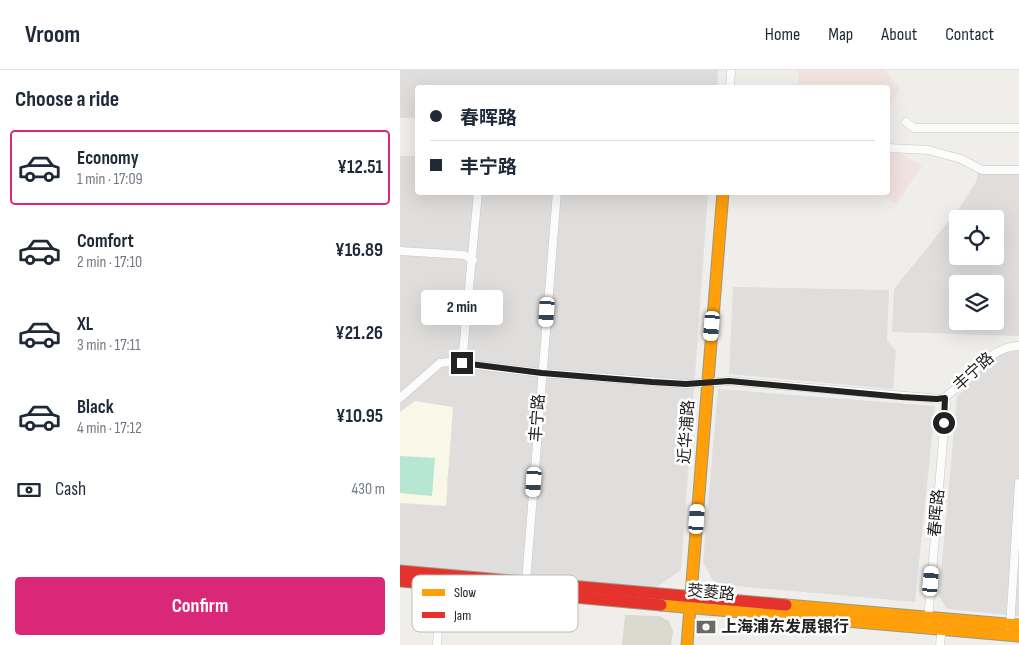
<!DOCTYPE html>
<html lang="en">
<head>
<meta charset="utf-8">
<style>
  :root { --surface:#fff; --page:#f6f6f7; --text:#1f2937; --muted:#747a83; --line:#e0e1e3; --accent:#db2777 }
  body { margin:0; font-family:"Sofia Sans Condensed","Noto Sans SC",sans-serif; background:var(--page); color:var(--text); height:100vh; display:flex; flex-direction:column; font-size:19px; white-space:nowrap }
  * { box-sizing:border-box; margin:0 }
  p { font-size:16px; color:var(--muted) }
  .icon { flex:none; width:28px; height:28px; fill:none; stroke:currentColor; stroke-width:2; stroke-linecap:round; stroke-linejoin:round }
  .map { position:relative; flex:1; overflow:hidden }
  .drawer { display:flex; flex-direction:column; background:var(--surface); width:400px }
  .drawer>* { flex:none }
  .top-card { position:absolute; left:15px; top:15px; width:475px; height:110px; border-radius:5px; box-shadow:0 5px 20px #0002; display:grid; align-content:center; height:110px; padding:0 15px; background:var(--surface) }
  .controls { position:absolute; left:549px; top:140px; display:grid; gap:10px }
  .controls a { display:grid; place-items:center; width:55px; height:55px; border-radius:5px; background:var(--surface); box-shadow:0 5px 20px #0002; font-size:25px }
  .end { position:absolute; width:22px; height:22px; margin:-11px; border:6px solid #222; background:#fff; box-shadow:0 0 0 2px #fff }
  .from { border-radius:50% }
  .bubble { position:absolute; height:35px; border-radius:5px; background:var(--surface); box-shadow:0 5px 20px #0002; font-size:16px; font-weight:700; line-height:35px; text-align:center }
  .car { position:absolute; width:15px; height:30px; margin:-15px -8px; border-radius:6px; box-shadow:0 0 4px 1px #0007; background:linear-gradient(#fff 24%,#345 0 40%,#fff 0 76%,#345 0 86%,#fff 0) }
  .top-card b { display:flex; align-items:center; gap:18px; height:48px; font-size:19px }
  .top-card b+b { border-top:1px solid var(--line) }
  .top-card i { width:12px; height:12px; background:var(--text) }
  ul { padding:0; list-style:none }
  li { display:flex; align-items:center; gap:15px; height:75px; margin:0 10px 8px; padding:0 5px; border:2px solid transparent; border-radius:5px }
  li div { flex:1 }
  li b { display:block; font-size:19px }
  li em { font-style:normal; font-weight:700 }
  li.current { border-color:var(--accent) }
  li>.icon { width:45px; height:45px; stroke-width:1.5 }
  h2 { padding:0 15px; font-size:22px; line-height:60px }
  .pay { display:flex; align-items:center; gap:12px; height:55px; padding:0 15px; font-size:19px }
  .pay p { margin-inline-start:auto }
  .primary-button { display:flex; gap:10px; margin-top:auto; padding:10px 15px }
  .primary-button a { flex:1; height:58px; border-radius:5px; background:var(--accent); color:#fff; font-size:20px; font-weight:700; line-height:58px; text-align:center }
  header { display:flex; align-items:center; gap:30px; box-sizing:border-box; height:70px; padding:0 25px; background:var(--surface); border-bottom:1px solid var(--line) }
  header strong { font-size:24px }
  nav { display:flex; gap:28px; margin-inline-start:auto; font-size:18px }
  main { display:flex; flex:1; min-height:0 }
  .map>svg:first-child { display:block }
  .residential { fill:#dfdedc; fill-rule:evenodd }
  .commercial { fill:#f1e3e1 }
  .education { fill:#f8f7e8 }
  .construction { fill:#d9d9cd }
  .pitch { fill:#b7e6d2 }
  .parking { fill:#e0dfde }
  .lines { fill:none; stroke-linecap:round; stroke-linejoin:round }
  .street-casing { stroke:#c9c8c7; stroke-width:9 }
  .slow-casing { stroke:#999a82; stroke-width:13 }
  .jam-casing { stroke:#999a82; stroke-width:13 }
  .street { stroke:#fdfcfc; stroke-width:8 }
  .slow { stroke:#ff9f0a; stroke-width:11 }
  .jam { stroke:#e5322d; stroke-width:11 }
  .route { stroke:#222; stroke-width:6 }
  .labels { text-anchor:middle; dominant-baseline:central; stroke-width:5; stroke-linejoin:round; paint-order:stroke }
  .street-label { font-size:16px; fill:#222; stroke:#fff }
  .poi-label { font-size:16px; font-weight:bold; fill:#222; stroke:#fff; text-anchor:start }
  .key { fill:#fff; stroke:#bdbdbd; stroke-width:1 }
  .key-label { font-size:14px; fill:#222 }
</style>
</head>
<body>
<header>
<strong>Vroom</strong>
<nav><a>Home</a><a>Map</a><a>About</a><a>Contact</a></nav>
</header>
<main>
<section class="drawer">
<h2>Choose a ride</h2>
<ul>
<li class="current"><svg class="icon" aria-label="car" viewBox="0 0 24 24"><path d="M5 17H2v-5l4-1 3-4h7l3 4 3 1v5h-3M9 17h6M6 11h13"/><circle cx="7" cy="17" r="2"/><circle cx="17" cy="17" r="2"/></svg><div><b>Economy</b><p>1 min · 17:09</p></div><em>¥12.51</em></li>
<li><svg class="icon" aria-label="car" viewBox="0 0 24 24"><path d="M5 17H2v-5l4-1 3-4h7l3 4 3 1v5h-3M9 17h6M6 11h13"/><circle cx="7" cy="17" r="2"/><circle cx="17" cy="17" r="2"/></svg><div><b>Comfort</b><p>2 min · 17:10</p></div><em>¥16.89</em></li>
<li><svg class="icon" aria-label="car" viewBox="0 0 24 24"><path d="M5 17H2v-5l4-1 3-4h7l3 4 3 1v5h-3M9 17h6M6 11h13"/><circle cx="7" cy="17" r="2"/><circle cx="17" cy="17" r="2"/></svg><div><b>XL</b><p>3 min · 17:11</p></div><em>¥21.26</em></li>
<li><svg class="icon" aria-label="car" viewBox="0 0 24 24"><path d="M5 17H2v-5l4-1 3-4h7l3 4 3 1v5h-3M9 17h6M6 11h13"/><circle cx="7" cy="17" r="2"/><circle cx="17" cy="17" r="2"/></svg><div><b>Black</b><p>4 min · 17:12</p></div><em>¥10.95</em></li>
</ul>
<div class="pay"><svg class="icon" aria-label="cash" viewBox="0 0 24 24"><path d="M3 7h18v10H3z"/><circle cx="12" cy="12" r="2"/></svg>Cash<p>430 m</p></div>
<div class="primary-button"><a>Confirm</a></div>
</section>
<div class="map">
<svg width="619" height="575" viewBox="0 0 619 575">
  <rect width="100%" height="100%" fill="#f0eeeb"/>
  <g class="residential">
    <path d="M0,0h318l-1,17 -299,1 -1,30h-17z"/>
    <path d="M0,86h17l1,36 290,1 -27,377 -27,19 -254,-24z"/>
    <path d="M578,102h41v164l-127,-4 2,-43 66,-82 16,-25zM558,149h37v37h-37zM558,214h37v37h-37z"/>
    <path d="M333,217l156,3 -2,51 9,9 -3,39 -164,-15z"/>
    <path d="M601,279l18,2v265l-72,-7 -8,-13 18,-199z"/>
    <path d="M318,319l217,17 -20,196 -200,-18 -12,-22z"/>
  </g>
  <g class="commercial">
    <path d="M398,0h87l15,20 -12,17v-19l-90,-1z"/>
    <path d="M488,82h10l24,14 -26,38 -18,-11 10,-1z"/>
  </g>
  <path class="education" d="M15,331l38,6 -7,99 -46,-3v-91z"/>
  <path class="construction" d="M225,545l34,1 10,5 4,10 -2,14h-49z"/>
  <path class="pitch" d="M0,386l35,2 -3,38 -32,-3z"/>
  <path class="parking" d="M51,373l76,6 -3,41 -77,-6z"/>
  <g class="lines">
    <defs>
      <g id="street">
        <path d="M330,18l1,-18"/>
        <path d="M506,52l8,6h105"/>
        <path d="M488,78l40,2 33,9 21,11h37"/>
        <path d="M0,181l64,4 9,5"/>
        <path d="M62,293l16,-171"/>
        <path d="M0,328l40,-35 9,-1 93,11 144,11 43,-3 212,18c6,-2 11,-7 16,-12 18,-16 36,-41 62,-41"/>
        <path d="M126,512l31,-390"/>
        <path d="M528,551l18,-217 -1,-6"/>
        <path d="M610,558l9,-145"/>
        <path d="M37,575l4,-63"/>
        <path d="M540,575l2,-20"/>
      </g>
      <g id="slow">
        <path d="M261,535l358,31"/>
        <path d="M386,535l233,20"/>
        <path d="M287,575l36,-453"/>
      </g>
      <g id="jam">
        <path d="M0,501l386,34"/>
        <path d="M0,511l261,24"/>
      </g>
    </defs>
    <use href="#street" class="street-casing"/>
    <use href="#slow" class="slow-casing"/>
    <use href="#jam" class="jam-casing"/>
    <use href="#street" class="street"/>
    <use href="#slow" class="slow"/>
    <use href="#jam" class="jam"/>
  </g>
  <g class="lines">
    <path class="route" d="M62,293l80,10 110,9 34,2 43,-3 173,16 35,2 8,-1 -1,25"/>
  </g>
  <defs>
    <symbol id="bank-bare" viewBox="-9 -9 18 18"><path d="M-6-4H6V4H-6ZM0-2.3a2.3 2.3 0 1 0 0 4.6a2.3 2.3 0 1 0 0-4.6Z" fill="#6a6968" stroke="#fff" stroke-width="2.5" paint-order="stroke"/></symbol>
  </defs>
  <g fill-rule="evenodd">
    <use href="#bank-bare" x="292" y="543" width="28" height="28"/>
  </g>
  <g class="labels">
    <g class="street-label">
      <text transform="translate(574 302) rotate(-42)">丰宁路</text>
      <text transform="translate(138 348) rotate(-86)">丰宁路</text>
      <text transform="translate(287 362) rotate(-86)">近华浦路</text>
      <text transform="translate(537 443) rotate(-85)">春晖路</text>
      <text transform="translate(311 523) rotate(5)">茭菱路</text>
    </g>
    <g class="poi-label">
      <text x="321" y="557">上海浦东发展银行</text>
    </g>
  </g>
  <rect x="12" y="505" width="166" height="57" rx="8" class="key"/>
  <rect x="22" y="519" width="23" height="7" fill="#ff9f0a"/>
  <rect x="22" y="542" width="23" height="6" fill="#e5322d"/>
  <g class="key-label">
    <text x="54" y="527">Slow</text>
    <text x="54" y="550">Jam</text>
  </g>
</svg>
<div class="controls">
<a><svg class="icon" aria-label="locate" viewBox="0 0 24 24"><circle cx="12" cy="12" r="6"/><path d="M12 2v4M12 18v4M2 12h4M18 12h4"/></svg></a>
<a><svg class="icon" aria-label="layers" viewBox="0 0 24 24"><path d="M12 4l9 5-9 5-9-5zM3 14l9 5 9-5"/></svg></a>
</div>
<i class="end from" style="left:544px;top:353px"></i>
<i class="end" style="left:62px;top:293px"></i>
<div class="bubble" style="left:21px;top:220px;width:82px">2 min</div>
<i class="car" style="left:147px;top:242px;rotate:184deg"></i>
<i class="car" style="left:312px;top:256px;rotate:185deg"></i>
<i class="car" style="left:134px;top:412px;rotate:184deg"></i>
<i class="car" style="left:297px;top:449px;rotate:4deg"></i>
<i class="car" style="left:531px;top:511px;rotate:5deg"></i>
<div class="top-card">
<b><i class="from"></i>春晖路</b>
<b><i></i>丰宁路</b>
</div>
</div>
</main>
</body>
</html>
